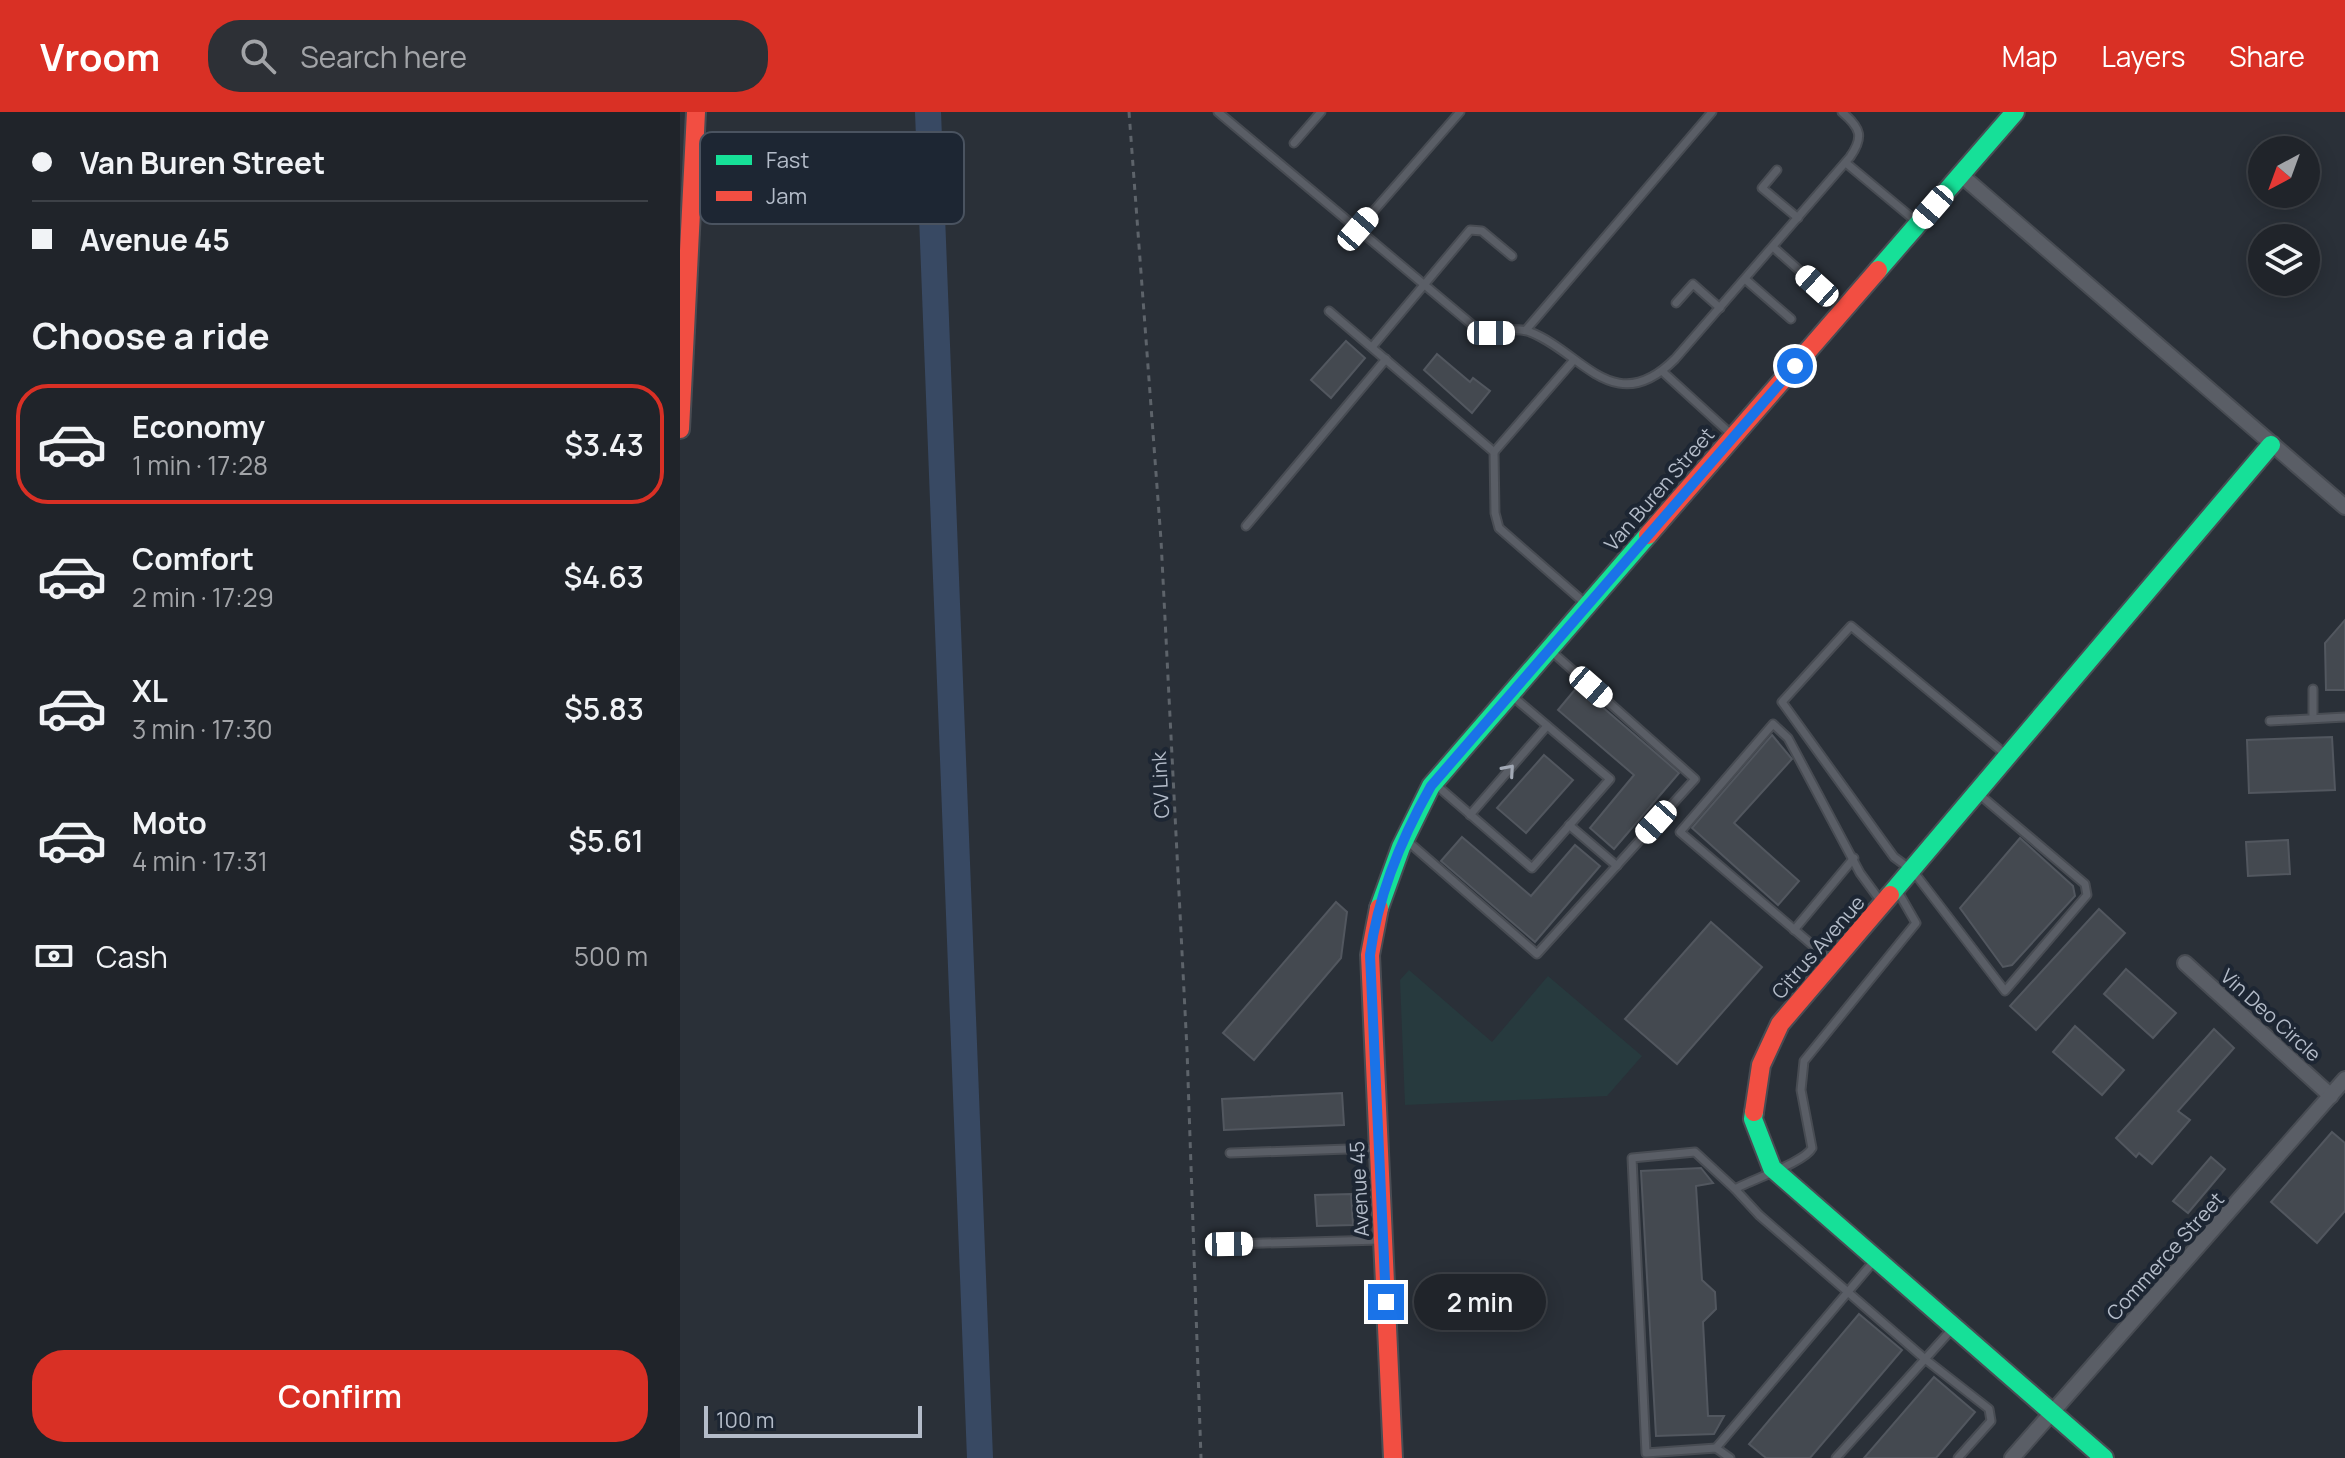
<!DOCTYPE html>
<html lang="en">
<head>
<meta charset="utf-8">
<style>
  :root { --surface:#20242a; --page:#2d3036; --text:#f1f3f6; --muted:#a2a4a8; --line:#3d4147; --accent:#d93025 }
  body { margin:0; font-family:Manrope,sans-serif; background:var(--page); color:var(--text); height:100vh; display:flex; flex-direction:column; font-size:30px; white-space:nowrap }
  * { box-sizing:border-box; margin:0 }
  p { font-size:26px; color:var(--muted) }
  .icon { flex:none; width:44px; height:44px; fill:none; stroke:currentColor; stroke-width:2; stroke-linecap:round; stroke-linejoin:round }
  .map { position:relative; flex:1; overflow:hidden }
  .sheet { display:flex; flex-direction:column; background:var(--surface); width:680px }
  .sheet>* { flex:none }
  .guide { display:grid; align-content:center; height:176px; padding:0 32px; background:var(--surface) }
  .needle { width:52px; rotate:221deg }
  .fabs { position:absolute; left:1568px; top:24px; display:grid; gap:16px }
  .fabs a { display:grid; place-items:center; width:72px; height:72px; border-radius:50%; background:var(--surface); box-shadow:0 4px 20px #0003,0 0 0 2px var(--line); font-size:40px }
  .scale { position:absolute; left:24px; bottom:20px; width:218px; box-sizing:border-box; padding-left:8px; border:4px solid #b4bcc9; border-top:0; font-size:22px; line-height:28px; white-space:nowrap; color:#b4bcc9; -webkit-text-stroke:6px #1d2633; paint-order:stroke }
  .end { position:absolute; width:36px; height:36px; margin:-18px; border:10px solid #1a73e8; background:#fff; box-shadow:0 0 0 4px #fff }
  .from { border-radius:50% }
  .bubble { position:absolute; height:56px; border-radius:28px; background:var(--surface); box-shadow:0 4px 20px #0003,0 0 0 2px var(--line); font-size:26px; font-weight:600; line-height:56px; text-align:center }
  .car { position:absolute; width:24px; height:48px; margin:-24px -12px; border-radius:10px; box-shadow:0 0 6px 2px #0007; background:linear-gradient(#fff 24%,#345 0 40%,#fff 0 76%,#345 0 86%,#fff 0) }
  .guide b { display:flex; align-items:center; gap:28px; height:76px; font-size:30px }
  .guide b+b { border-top:2px solid var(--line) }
  .guide i { width:20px; height:20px; background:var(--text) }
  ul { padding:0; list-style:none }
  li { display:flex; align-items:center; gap:24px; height:120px; margin:0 16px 12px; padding:0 16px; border:4px solid transparent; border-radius:32px }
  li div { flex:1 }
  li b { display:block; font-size:30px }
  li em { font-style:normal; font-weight:600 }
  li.selected { border-color:var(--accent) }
  li>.icon { width:72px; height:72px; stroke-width:1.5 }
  h2 { padding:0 32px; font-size:36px; line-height:96px }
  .pay { display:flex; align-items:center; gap:20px; height:88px; padding:0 32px; font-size:30px }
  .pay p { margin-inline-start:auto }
  .cta { display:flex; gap:16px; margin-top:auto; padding:16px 32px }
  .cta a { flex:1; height:92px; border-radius:32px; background:var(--accent); color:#fff; font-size:32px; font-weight:600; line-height:92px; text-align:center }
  header { display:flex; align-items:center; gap:48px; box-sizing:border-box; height:112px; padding:0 40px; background:var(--accent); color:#fff }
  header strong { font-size:38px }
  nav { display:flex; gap:44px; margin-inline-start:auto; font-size:28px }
  .search { width:560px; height:72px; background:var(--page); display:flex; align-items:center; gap:20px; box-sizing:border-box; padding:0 28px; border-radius:32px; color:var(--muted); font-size:30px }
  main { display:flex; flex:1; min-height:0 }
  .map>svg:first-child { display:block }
  .green { fill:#273a3e }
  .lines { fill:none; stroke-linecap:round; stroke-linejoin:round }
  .river { stroke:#384963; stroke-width:26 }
  .building { fill:#444950; stroke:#52575f; stroke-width:2 }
  .lane-casing { stroke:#484c53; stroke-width:11 }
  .street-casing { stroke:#484c53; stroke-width:18 }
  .fast-casing { stroke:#484c53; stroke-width:22 }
  .jam-casing { stroke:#484c53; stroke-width:22 }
  .path { stroke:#5d636a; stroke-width:3; stroke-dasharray:6 6; stroke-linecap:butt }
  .lane { stroke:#5a5e66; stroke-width:7 }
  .street { stroke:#5a5e66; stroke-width:14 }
  .fast { stroke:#16e098; stroke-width:18 }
  .jam { stroke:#f24e42; stroke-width:18 }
  .oneway { stroke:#a2a9b5 }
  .route { stroke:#1a73e8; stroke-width:10 }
  .labels { text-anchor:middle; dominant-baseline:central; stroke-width:8; stroke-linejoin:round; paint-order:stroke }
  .street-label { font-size:20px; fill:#b4bcc9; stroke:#1d2633 }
  .key { fill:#1d2633; stroke:#4a5360; stroke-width:2 }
  .key-label { font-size:22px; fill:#b4bcc9 }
</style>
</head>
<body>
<header>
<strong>Vroom</strong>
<div class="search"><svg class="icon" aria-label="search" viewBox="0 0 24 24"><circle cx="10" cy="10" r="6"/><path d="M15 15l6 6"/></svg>Search here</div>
<nav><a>Map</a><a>Layers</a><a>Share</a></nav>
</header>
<main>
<section class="sheet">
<div class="guide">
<b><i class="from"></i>Van Buren Street</b>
<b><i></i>Avenue 45</b>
</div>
<h2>Choose a ride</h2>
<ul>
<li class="selected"><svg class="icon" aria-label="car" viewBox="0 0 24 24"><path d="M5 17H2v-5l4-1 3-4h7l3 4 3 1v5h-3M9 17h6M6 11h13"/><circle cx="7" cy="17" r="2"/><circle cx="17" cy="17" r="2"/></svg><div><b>Economy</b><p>1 min · 17:28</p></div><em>$3.43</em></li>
<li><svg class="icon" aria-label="car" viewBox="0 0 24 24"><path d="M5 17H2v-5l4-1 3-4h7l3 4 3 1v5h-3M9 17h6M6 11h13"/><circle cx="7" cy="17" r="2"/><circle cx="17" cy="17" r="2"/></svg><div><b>Comfort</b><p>2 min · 17:29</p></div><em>$4.63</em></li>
<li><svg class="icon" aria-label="car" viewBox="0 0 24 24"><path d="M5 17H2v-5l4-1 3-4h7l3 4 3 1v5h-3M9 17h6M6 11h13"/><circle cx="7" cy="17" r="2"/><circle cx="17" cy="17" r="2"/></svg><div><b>XL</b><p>3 min · 17:30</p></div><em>$5.83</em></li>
<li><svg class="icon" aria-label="car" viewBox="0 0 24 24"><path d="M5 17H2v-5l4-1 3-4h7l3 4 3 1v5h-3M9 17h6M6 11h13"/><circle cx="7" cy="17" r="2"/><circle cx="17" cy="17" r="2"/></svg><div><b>Moto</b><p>4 min · 17:31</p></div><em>$5.61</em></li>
</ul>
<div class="pay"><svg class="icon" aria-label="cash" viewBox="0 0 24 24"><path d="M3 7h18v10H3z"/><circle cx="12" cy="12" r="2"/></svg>Cash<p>500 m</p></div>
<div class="cta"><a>Confirm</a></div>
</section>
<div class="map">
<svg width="1665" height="1346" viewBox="0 0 1665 1346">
  <rect width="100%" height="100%" fill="#2a3038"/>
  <path class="green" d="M729,858l83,72 56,-66 94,80 -35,40 -202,9 -5,-125z"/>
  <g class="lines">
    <path class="river" d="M248,0l52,1346"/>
  </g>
  <g class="building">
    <path d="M666,229l19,17 -34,40 -20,-18z"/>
    <path d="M757,242l33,28 3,-4 17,13 -18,22 -48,-43z"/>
    <path d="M1665,508v70h-19l-1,-47z"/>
    <path d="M898,574l101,87 -65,76 -24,-21 44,-53 -76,-65z"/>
    <path d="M1092,623l20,24 -58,64 65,58 -21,24 -86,-77z"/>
    <path d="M1652,625l3,53 -86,3 -2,-53z"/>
    <path d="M864,643l29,25 -47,53 -29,-25z"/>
    <path d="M782,725l69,59 44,-51 25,21 -65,76 -94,-81z"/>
    <path d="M1340,726l53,48 2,10 -63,69 -9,2 -43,-59z"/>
    <path d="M1608,728l2,34 -42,2 -2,-34z"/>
    <path d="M656,790l11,10 -6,46 -87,102 -31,-27z"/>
    <path d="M1419,797l26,24 -89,97 -26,-24z"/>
    <path d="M1031,810l51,45 -85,97 -52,-45z"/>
    <path d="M1446,857l50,44 -23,25 -49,-44z"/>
    <path d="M1395,914l49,44 -22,25 -49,-43z"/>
    <path d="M1534,917l20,19 -56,63 12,9 -38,44 -13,-11 -3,4 -20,-19z"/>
    <path d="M662,981l2,32 -120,5 -2,-31z"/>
    <path d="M1652,1020l13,11v68l-28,32 -46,-41z"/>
    <path d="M1531,1045l14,12 -37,44 -15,-12z"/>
    <path d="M1021,1056l12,15 -17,3 6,94 13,12 1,17 -13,13 5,94h16l-10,18 -58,2 -15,-265z"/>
    <path d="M671,1082l2,31 -36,1 -2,-31z"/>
    <path d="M1179,1202l43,36 -92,108h-44l-17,-14z"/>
    <path d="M1254,1265l41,35 -39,46h-72z"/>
  </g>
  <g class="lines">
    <defs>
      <g id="lane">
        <path d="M538,0l258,216c19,6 40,-2 54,4 52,20 84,88 145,27l175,-202c14,-20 11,-29 -8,-45"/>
        <path d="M614,31l27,-31"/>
        <path d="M1166,51l71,59"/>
        <path d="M1097,58l-15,18 36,30"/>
        <path d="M678,117l102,-117"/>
        <path d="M1093,135l44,39"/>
        <path d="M1065,167l46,40"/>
        <path d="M996,191l17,-19 27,24"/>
        <path d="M649,199l165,141 1,61 4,15 87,76"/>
        <path d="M846,218l186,-218"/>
        <path d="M692,235l98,-117 12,1 30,25"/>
        <path d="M983,260l69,63"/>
        <path d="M814,340l79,-91"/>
        <path d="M566,414l140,-167"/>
        <path d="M1633,577v29"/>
        <path d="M1590,609l75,-4"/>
        <path d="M755,672l97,84 78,-89 -99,-84"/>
        <path d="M1300,683l105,89 2,11 -82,96 -92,-120 -19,-14 -112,-155 69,-76 153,127"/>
        <path d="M790,703l77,-89"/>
        <path d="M889,713l48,41"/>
        <path d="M725,727l132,115 158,-175 -144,-128"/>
        <path d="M1114,818l60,-72"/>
        <path d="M1151,849l-151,-129 93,-108 15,14 72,135 22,30"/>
        <path d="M550,1041l147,-5"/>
        <path d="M1055,1077l24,26 166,144 64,50 2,12 -33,37"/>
        <path d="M549,1132l152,-4"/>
        <path d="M1036,1336l158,-187"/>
        <path d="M1050,1346l-14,-10 -70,5 -14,-295 63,-6 40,37c18,-10 70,-27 77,-41l-11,-58 3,-29 112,-138 -19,-33"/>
        <path d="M1156,1346l116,-129"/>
      </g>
      <g id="street">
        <path d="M1281,63l384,332"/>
        <path d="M1505,851l146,133"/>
        <path d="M1332,1346l333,-379"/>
      </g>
      <g id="fast">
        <path d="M1198,158l137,-158"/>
        <path d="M1210,783l381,-450"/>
        <path d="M699,796l22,-61 30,-61 217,-251"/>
        <path d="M1074,1000l-1,7 19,49 332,290"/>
      </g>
      <g id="jam">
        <path d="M0,317l16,-317"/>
        <path d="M968,423l230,-265"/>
        <path d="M699,796l-9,47 23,503"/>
        <path d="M1074,1000l7,-47 19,-41 110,-129"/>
      </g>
    </defs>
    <use href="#lane" class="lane-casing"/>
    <use href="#street" class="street-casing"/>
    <use href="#fast" class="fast-casing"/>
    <use href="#jam" class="jam-casing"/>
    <path class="path" d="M449,0l32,428 26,510 14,408"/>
    <use href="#lane" class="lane"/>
    <use href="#street" class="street"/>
    <use href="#fast" class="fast"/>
    <use href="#jam" class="jam"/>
  </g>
  <defs><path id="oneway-chevron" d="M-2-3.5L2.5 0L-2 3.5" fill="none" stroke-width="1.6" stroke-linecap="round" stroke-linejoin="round" transform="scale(2)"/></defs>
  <use class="oneway" href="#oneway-chevron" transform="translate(829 658) rotate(-49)"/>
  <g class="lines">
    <path class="route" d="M706,1190l-16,-347c8,-61 31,-116 61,-169l364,-420"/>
  </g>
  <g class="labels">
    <g class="street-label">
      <text transform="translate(979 377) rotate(-49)">Van Buren Street</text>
      <text transform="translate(480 673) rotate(-93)">CV Link</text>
      <text transform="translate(1138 835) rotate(-49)">Citrus Avenue</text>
      <text transform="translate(1591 903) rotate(42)">Vin Deo Circle</text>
      <text transform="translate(679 1077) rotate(-93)">Avenue 45</text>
      <text transform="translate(1485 1144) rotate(-48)">Commerce Street</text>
    </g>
  </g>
  <rect x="20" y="20" width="264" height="92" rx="12" class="key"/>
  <rect x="36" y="43" width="36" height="10" fill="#16e098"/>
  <rect x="36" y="79" width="36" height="10" fill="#f24e42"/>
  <g class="key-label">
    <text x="86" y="56">Fast</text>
    <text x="86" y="92">Jam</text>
  </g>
</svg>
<div class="fabs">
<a><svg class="needle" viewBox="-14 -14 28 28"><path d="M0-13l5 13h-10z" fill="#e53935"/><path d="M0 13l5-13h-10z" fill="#a2a4a8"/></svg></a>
<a><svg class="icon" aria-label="layers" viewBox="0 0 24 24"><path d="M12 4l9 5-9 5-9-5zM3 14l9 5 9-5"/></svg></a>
</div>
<div class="scale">100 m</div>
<i class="end from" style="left:1115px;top:254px"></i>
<i class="end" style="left:706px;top:1190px"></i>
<div class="bubble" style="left:734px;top:1162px;width:132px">2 min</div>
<i class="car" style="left:1253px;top:95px;rotate:221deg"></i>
<i class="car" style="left:678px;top:117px;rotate:41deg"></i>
<i class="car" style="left:1137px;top:174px;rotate:312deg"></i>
<i class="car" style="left:811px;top:221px;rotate:90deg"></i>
<i class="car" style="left:911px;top:575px;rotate:131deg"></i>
<i class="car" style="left:976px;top:710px;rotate:222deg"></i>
<i class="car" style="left:549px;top:1132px;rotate:89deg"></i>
</div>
</main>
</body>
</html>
